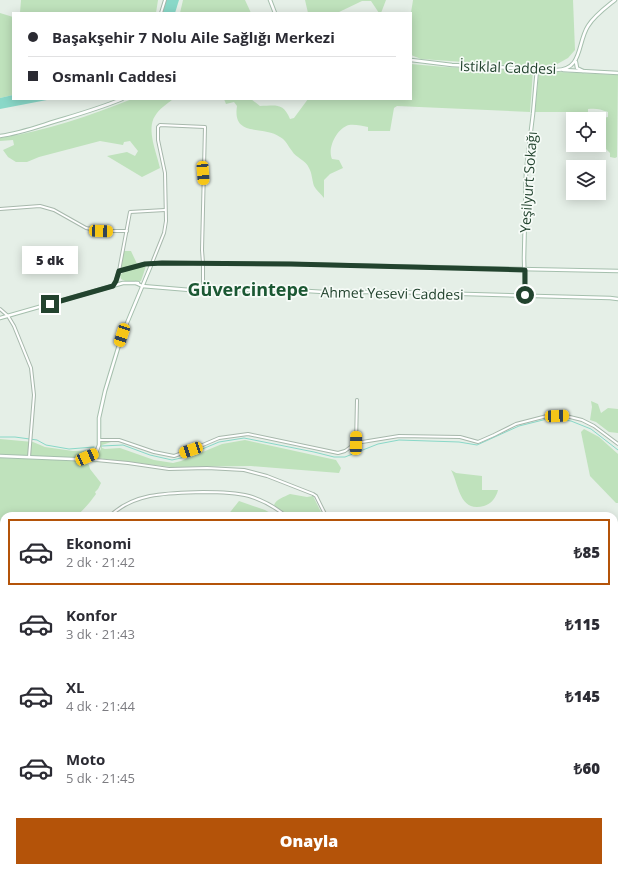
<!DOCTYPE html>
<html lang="tr">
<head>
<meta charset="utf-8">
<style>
  :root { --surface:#fff; --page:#f7f7f7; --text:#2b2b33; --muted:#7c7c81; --line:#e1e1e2; --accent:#b45309 }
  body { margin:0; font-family:"Open Sans",sans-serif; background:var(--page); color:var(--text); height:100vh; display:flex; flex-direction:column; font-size:15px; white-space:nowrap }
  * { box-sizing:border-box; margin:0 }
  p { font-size:13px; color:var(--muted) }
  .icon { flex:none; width:22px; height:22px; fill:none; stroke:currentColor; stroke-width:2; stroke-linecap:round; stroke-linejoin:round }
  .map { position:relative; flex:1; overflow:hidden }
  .sheet { position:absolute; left:0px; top:512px; width:618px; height:360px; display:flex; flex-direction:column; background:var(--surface); border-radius:12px 12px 0 0; box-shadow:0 2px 10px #0003 }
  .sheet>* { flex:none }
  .guide { position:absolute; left:12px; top:12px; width:400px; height:88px; border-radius:0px; box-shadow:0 2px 10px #0003; display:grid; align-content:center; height:88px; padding:0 16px; background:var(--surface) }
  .tools { position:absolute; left:566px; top:112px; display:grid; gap:8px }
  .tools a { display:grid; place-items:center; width:40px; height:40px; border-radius:0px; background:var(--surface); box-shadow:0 2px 10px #0003; font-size:20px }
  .end { position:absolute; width:18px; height:18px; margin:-9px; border:5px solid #22432e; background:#fff; box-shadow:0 0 0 2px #fff }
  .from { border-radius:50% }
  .bubble { position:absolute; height:28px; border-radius:0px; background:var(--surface); box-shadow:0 2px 10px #0003; font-size:13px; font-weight:800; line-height:28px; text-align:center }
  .car { position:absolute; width:12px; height:24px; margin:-12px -6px; border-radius:5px; box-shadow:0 0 3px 1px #0007; background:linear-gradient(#f5c518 24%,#345 0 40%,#f5c518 0 76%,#345 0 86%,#f5c518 0) }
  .guide b { display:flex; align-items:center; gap:14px; height:38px; font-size:15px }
  .guide b+b { border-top:1px solid var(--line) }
  .guide i { width:10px; height:10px; background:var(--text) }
  ul { padding:7px 0 0; list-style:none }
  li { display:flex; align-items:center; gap:12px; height:66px; margin:0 8px 6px; padding:0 8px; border:2px solid transparent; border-radius:0px }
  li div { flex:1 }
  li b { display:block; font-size:15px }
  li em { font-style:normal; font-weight:800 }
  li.active { border-color:var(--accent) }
  li>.icon { width:36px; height:36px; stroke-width:1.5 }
  .button { display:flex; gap:8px; margin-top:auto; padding:8px 16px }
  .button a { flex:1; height:46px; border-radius:0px; background:var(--accent); color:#fff; font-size:16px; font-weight:800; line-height:46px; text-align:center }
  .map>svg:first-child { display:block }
  .green { fill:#bfe2bc }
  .water { fill:#89d8c8 }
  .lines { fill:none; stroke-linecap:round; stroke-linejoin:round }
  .stream { stroke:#89d8c8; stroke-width:1 }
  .tertiary-casing { stroke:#a7b8ac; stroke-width:4 }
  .secondary-casing { stroke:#a5bfad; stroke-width:4.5 }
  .primary-casing { stroke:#c1cac4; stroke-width:5 }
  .tertiary { stroke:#fff; stroke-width:2 }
  .secondary { stroke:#fff; stroke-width:2.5 }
  .primary { stroke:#66a87f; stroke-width:3 }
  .rail { stroke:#5d7e69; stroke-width:1; stroke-dasharray:8 4; stroke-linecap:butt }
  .route { stroke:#22432e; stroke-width:5 }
  .labels { text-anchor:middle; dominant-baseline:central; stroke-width:3.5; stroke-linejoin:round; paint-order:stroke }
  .street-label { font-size:14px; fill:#22432e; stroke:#f6fbf7 }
  .district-label { font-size:18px; font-weight:bold; fill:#1b5833; stroke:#f6fbf7 }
</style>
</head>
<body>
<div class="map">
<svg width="618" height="872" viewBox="0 0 618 872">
  <rect width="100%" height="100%" fill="#e5efe7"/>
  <g class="green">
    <path d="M21,0h137l-2,13h-136z"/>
    <path d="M183,0h62l6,13h-71z"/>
    <path d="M305,0h81l-5,13h-2l-8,-12h-9l-25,12h-29z"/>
    <path d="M413,0h160l2,50 -7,8 -18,10 -129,-9 -10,-4v-42z"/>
    <path d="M0,13l13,4v78l-13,3z"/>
    <path d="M411,64l34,3 88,4 -3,41 -133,-6 -3,2 -4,23h-22v-4c-6,-1 -13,-3 -19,-2 -12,3 -22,23 -17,34l7,1 4,8 -13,6 -6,6v18c-3,-4 -8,-8 -10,-12 -2,-6 -2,-13 -5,-18 -3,-8 -13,-10 -17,-17 -4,-5 -6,-11 -12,-14 -17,-12 -48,1 -43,-31l-3,-4 -8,2 -2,-5h27l9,7c15,0 23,-4 30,13l4,-1 14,-19h103z"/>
    <path d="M539,71l79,4 -1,82 -2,1 -5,-1v-4l-4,-4 -4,-1h-11v-3h8v-26h-1l10,-2v-5c-8,-3 -12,-4 -20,-3v3h-53z"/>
    <path d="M132,99h41c-6,5 -14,10 -18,17 -9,13 2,38 5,52l-18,9 -35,-21 20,-4 8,4 3,-5 -8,-10 -6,1 -1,3 -23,-4 -61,16 -12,5h-11l-8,-5 -5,-7 11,-5 -1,-5 -13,1v-3c46,-7 89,-22 132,-39z"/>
    <path d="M123,251h8l7,15 -16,3 -1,-2z"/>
    <path d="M146,266l-5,15h-16l-4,-2 -1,-4 5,-4z"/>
    <path d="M591,401l7,3 3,9 7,-5 10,1v24l-9,-1 -13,-10 -6,-2 2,-13z"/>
    <path d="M584,429l15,8 19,17v49h-2l-26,-27 -9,-44z"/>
    <path d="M0,439l33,3 12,5 28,4 22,-1 -1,2 -14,6 -80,-3z"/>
    <path d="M104,440l7,2 -9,3v3l3,1 15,-1 34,12 19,3 8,-2 41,-17 23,-4 91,20 5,8 -2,5 -88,-7 -80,1 -75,-9 5,-9v-7z"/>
    <path d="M0,458l85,3 4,4 1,4 11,14 -3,6 -3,3 1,2c-5,7 -13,17 -20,22h-72v96l-4,1z"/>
    <path d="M451,470l5,3 26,3v14h16c-2,8 -7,14 -14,16 -25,7 -25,-22 -33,-36z"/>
    <path d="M290,494l17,3 6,-1 10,20h-34l-15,-11c2,-6 10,-8 16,-11z"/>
    <path d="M239,501l26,9 11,6h-49z"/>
    <path d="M618,648v85h-4v-83z"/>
    <path d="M4,692v63h-4v-62z"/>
    <path d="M614,808l4,1v60l-26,-1h22z"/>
  </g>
  <g class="water">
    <path d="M166,0h13l-4,13h-13z"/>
    <path d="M13,95v4h39l-52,10v-11z"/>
  </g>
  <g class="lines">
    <g class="stream">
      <path d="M0,437h15l22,3 9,5 23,4 25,-2"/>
      <path d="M102,446l21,-1 27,10 22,5 9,-2 38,-16 25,-4 70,14 20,5h11l33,-13 21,-4 60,2 18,3 42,-19 28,-7h9l15,2 20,8 27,21"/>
      <path d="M0,761h4"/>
      <path d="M419,868l4,3 6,1"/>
    </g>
    <defs>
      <g id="tertiary">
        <path d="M161,13l4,-13"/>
        <path d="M0,209l40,-3 14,4 32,18 15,3h26"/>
        <path d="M152,263l12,-30 2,-12 -1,-48 -7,-33v-13l2,-2 45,2 -3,123 1,13v27"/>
        <path d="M119,271l11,-59 35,-2"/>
        <path d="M0,309l8,7 6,10 17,42 3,27 -5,62"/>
        <path d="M99,440h20l35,12 20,4 17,-6 28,-12 29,-4 90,19 7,-2 11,-8 1,-43"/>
        <path d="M356,443l43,-7 61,1 18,5 16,-7 22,-11 31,-8h19l16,4 12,6 24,18"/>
        <path d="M96,460l32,3 41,6 38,-1 37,2 23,6 46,18 3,2 10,20"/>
        <path d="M110,516c25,-24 60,-23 93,-24 15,0 30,0 46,4 13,4 26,11 37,20"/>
        <path d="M0,623h4"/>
        <path d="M0,624h4"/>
        <path d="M4,653v6"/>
        <path d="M3,783l-2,-2 1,-1 2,1"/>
        <path d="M0,797l3,-14"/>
        <path d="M57,868l1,4"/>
        <path d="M161,868l2,4"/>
      </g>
      <g id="secondary">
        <path d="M270,0l5,13"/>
        <path d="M411,60l41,5 104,5c27,0 21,-27 32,-44 6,-10 17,-18 27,-26"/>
        <path d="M576,62l1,6 6,3"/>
        <path d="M563,70l55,3"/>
        <path d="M0,136c22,-3 42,-11 63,-17 20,-6 40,-12 59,-20"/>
        <path d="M136,283l6,3 48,4h101l33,2h72l214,6 8,1"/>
        <path d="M113,286l3,-5 3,-10 26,-7 17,-1 129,1 327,7"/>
        <path d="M525,295l-1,-37 2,-87 7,-57 4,-45"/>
        <path d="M0,318l123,-35h15"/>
        <path d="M0,456l96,4 -1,-4 4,-11v-27l6,-27 17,-56 30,-72"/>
        <path d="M84,459l11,-6"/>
      </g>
      <g id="primary">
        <path d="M0,688l4,-1"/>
        <path d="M0,691h4"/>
        <path d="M614,802l4,2"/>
        <path d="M614,806l4,1"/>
      </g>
    </defs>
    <use href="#tertiary" class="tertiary-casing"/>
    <use href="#secondary" class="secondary-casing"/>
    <use href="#primary" class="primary-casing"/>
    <use href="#tertiary" class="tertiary"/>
    <use href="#secondary" class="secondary"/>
    <use href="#primary" class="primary"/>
    <path class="rail" d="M220,872l3,-4"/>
  </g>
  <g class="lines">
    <path class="route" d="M50,304l63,-18 3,-5 3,-10 26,-7 17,-1 129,1 234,6v25"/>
  </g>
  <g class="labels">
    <g class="street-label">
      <text transform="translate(508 67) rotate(2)">İstiklal Caddesi</text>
      <text transform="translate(528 182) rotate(-86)">Yeşilyurt Sokağı</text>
      <text transform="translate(392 293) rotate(1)">Ahmet Yesevi Caddesi</text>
    </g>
    <g class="district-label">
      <text x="248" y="289">Güvercintepe</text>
    </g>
  </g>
</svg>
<div class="tools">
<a><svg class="icon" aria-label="locate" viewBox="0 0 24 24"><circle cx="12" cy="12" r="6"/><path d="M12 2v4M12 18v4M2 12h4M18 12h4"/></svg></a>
<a><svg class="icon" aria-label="layers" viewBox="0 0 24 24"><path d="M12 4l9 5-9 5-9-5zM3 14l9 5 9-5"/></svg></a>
</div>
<i class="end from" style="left:525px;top:295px"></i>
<i class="end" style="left:50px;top:304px"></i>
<div class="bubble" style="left:22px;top:246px;width:56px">5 dk</div>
<i class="car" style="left:203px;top:173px;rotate:176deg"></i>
<i class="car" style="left:101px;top:231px;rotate:92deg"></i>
<i class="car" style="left:122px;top:335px;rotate:198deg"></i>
<i class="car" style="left:557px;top:416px;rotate:88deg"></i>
<i class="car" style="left:356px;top:443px;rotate:1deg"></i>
<i class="car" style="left:191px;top:450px;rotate:251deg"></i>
<i class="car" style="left:87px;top:457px;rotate:66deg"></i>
<div class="guide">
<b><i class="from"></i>Başakşehir 7 Nolu Aile Sağlığı Merkezi</b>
<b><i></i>Osmanlı Caddesi</b>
</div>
<section class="sheet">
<ul>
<li class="active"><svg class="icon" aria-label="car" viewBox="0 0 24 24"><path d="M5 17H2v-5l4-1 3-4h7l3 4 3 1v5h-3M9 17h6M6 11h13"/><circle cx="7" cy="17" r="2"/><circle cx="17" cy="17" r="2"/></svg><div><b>Ekonomi</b><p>2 dk · 21:42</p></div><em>₺85</em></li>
<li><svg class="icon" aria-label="car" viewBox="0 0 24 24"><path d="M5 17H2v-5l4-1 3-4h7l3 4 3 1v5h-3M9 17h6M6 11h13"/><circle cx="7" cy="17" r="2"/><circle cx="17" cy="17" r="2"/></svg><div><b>Konfor</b><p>3 dk · 21:43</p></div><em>₺115</em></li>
<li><svg class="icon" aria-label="car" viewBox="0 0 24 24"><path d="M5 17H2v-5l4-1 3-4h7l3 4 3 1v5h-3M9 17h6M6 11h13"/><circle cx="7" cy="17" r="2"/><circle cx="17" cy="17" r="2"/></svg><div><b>XL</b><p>4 dk · 21:44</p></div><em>₺145</em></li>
<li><svg class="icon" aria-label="car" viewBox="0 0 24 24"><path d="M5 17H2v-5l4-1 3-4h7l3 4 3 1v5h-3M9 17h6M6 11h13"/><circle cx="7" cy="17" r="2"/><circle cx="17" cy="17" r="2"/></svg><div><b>Moto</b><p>5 dk · 21:45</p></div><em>₺60</em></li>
</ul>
<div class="button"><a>Onayla</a></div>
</section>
</div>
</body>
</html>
